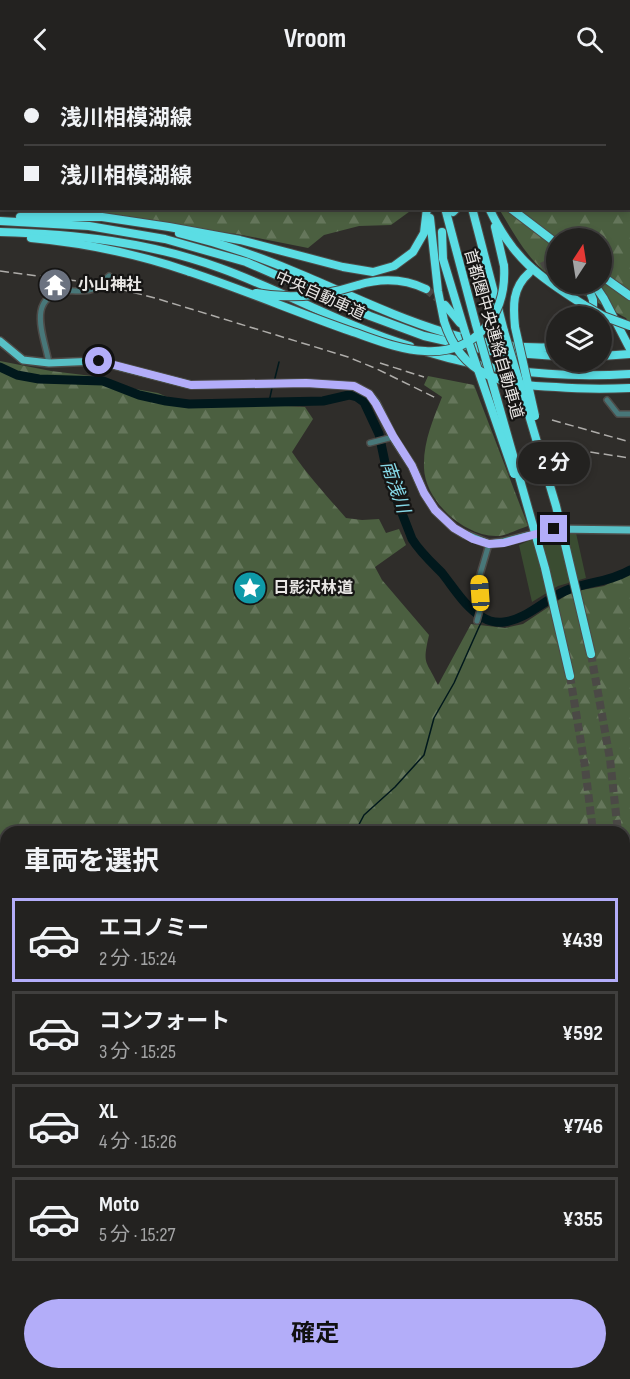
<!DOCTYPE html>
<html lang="ja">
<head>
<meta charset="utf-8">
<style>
  :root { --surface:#232220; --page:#2f2f2d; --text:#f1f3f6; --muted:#a3a4a5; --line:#403f3e; --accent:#b3adf9 }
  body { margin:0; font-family:"Sofia Sans Condensed","Noto Sans JP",sans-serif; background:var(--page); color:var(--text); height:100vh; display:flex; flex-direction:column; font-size:22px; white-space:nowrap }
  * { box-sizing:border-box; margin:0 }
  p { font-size:20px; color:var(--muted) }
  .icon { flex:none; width:33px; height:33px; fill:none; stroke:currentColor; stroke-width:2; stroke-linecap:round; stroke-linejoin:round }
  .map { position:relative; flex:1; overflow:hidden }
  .drawer { position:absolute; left:0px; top:748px; width:630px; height:554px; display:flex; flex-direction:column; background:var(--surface); border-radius:18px 18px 0 0; box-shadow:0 3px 9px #0003,0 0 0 2px var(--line) }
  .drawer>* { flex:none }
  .top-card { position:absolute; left:0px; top:0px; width:630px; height:132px; box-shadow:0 3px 9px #0003,0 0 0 2px var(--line); display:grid; align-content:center; height:132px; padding:0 24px; background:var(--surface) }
  .needle { width:39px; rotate:12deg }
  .fabs { position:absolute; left:546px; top:150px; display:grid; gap:12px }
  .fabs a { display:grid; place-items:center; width:66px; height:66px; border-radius:50%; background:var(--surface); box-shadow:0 3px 9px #0003,0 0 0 2px var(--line); font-size:30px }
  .end { position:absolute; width:27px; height:27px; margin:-14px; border:8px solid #b3adf9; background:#111; box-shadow:0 0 0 3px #111 }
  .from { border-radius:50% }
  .bubble { position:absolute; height:42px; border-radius:21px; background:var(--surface); box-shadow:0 3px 9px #0003,0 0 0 2px var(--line); font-size:20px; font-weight:700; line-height:42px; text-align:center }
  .car { position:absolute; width:18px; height:36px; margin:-18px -9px; border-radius:8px; box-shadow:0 0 4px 2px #0007; background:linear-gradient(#f5c518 24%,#345 0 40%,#f5c518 0 76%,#345 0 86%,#f5c518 0) }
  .top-card b { display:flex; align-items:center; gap:21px; height:57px; font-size:22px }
  .top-card b+b { border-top:2px solid var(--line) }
  .top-card i { width:15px; height:15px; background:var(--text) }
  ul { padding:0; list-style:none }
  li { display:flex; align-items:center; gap:18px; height:84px; margin:0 12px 9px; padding:0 12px; border:3px solid var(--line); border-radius:0px }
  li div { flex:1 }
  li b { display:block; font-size:22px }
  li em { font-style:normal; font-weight:700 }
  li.on { border-color:var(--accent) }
  li>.icon { width:54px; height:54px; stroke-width:1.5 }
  h2 { padding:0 24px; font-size:27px; line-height:72px }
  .action { display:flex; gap:12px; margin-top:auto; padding:12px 24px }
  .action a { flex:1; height:69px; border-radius:36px; background:var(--accent); color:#111; font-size:24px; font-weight:700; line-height:69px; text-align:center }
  header { display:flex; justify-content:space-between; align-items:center; height:78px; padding:0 24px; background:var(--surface); font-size:27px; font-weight:700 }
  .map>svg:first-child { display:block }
  .forest { fill:url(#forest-firs) }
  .park { fill:#3a4c31 }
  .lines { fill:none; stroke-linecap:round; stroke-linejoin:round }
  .stream { stroke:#01181c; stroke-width:1.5 }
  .river { stroke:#01181c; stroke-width:9 }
  .highway-tunnel { stroke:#4b4946; stroke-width:8; stroke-dasharray:8 4; stroke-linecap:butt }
  .minor-casing { stroke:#4d4b48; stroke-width:8 }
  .major-casing { stroke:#4d4b48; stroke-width:10 }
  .highway-casing { stroke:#4d4b48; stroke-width:10 }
  .minor { stroke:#487779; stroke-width:5 }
  .major { stroke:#58c0c6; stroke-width:7 }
  .highway { stroke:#5bdde4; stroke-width:8 }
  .rail { stroke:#aeaca9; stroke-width:1.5; stroke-dasharray:9 4.5; stroke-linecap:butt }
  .highway-bridge-casing { stroke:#4d4b48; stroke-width:10; stroke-linecap:butt }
  .highway-bridge { stroke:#5bdde4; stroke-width:8 }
  .route { stroke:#b3adf9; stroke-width:8 }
  .labels { text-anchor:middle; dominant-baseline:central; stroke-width:4.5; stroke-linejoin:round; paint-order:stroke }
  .poi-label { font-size:16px; font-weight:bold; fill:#e9e7e5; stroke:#161514; text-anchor:start }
  .street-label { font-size:16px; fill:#e9e7e5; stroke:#161514 }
  .water-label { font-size:18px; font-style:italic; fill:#86d9e8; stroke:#161514 }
</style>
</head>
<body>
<header><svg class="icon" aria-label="back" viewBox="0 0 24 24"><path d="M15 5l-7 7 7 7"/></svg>Vroom<svg class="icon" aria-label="search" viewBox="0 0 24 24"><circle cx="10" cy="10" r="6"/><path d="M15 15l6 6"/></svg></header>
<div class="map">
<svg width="630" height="1301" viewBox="0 0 630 1301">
  <defs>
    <pattern id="forest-firs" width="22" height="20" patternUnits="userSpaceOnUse" patternTransform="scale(1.5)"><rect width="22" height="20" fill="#4b5f40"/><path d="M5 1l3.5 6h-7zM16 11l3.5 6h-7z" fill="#65765b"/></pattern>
  </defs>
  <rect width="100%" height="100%" fill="#2f2d2a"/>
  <g class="forest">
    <path d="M0,0h630v246l-4,-6 -63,-34h39v-46h-46v42c-27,-17 -41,-45 -57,-71l129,-1v-128h-626v128l411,1 -22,16 -32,1 -35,9 -16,13 -71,-14 -59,-7 -67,-13 -111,-4z"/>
    <path d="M0,283l51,10 41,5 43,13 23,4 30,13 56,-2 61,3 8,12 -21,33c16,24 35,44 54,66l16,2 17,-1 7,14 13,-4 7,16 -31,22 7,13 47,55c-7,31 -3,24 9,50l33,-61 34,4 18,-4 48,-32 33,-6 26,-13v806h-607l3,-5h598v-542h-618l1,542 -3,5h-4z"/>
    <path d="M428,298l46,9 54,141c-10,3 -22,10 -32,10 -32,0 -71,-35 -72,-68 -1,-26 9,-48 18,-71l-18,-12z"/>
  </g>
  <path class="park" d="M576,455l10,45 -28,8 -26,16 -13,-57 16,-7z"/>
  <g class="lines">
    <g class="stream">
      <path d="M274,304l5,-20"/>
      <path d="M269,324l3,-14"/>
      <path d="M355,754l9,-17 31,-28 29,-32 10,-37 20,-35 29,-65"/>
    </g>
    <path class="river" d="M0,289l17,8 22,4 64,2 36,14 27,6 23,3 134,-3 26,-6 8,2 7,5 15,32 9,43 24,62c8,13 19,23 30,34 12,15 23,34 40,44 6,4 15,6 22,5 23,-3 40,-22 61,-31 21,-9 45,-9 65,-21"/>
    <g class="highway-tunnel">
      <path d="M410,0v2"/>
      <path d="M418,0v2"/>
      <path d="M444,0v2"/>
      <path d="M453,0v2"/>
      <path d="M531,194l14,-7 10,-1"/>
      <path d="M426,211l16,13"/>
      <path d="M591,576l19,105 8,73"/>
      <path d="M570,598l15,91 8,65"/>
      <path d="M624,842l6,95"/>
      <path d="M624,1189l6,42"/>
    </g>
    <defs>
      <g id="minor">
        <path d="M49,285c-5,-28 -24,-67 18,-72 8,-1 20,2 28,-3 5,-3 9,-8 14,-12"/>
        <path d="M607,322l11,14h12"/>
        <path d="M370,365l23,-6"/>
        <path d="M477,543l4,-15 -2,-28 10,-34"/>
      </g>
      <path id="major" d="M0,263l23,19 26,3 49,-2 93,24 115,-2 48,3 15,8 7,9 17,34 19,29 12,27 11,17 19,18 10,6 25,10 15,-2 50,-13 76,1"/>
      <g id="highway">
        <path d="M445,130l31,117"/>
        <path d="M472,130l32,123"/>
        <path d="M489,130c23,50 50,69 95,97"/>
        <path d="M510,130l46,35"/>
        <path d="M453,134l4,-4"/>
        <path d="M20,139h82l67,10 71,13 103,27 30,5 21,-6 19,-14 11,-19 3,-25"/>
        <path d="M430,140l8,73 6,30"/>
        <path d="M0,143l89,5 76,13 81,23 124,54 54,20 66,15 66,5"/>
        <path d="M495,149l9,39"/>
        <path d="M0,154c75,2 149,10 220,36 64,23 124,58 190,78"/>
        <path d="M442,154l1,27 22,73"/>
        <path d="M179,155c41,10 82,24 121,41 84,35 161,78 256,73"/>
        <path d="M31,160c55,5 107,16 159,34"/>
        <path d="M555,186l1,1"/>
        <path d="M602,198l28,20"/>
        <path d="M587,206l6,16v16"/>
        <path d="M594,206l10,15 26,50"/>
        <path d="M358,207c23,-7 45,-7 68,4"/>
        <path d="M445,227l15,18"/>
        <path d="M515,249c-2,-21 -3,-39 14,-54"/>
        <path d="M427,274c65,20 135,26 203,22"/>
        <path d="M602,278l28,-2"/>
      </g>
    </defs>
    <use href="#minor" class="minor-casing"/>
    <use href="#major" class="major-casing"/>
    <use href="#highway" class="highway-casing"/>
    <use href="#minor" class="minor"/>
    <use href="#major" class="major"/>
    <use href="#highway" class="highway"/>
    <g class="rail">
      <path d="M0,193l100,13 55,14 193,59 29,12 61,30"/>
      <path d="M380,285l44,14"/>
      <path d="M552,342l78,22"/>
      <path d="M551,365l19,6 60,9"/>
      <path d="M624,1167l6,1"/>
    </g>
    <defs>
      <g id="highway-bridge">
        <path d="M190,194c54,18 106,40 160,59 24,8 49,19 75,20 51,3 82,-36 79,-85"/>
        <path d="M256,215c36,7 68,3 102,-8"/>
        <path d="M584,227l19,11 27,10"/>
        <path d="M444,243c18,57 59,64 112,66 25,2 49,2 74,1"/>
        <path d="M476,247l69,243 25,108"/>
        <path d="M515,249l20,89"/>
        <path d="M504,253l52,175 35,148"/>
        <path d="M465,254l49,142"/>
      </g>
    </defs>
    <use href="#highway-bridge" class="highway-bridge-casing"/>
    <use href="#highway-bridge" class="highway-bridge"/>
  </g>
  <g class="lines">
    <path class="route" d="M99,283l92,24 115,-2 48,3 15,8 7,10 17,32 19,30 12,27 11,17 19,18 19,11 16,5 15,-1 50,-14"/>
  </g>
  <defs>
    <symbol id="temple-disc" viewBox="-11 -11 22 22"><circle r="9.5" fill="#6b7280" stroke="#161514"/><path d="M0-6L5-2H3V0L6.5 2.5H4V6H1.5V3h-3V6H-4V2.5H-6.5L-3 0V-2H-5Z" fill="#fff"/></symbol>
    <symbol id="sight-disc" viewBox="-11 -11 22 22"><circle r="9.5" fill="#0f9aa8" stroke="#161514"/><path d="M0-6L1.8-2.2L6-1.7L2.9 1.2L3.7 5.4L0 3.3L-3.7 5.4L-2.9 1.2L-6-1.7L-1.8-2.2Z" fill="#fff"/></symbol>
  </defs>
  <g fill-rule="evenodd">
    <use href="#temple-disc" x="36" y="188" width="38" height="38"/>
    <use href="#sight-disc" x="231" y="491" width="38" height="38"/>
  </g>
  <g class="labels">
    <g class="poi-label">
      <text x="78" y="207">小山神社</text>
      <text x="273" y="510">日影沢林道</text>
    </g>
    <g class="street-label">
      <text transform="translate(320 218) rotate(24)">中央自動車道</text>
      <text transform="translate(493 256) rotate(74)">首都圏中央連絡自動車道</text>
    </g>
    <g class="water-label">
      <text transform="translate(395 409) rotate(71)">南浅川</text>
    </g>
  </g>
</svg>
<div class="fabs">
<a><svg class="needle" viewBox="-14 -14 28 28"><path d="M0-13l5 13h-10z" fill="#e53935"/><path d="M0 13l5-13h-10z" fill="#a3a4a5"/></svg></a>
<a><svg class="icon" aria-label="layers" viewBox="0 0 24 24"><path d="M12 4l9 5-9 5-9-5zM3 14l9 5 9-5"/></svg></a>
</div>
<i class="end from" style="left:99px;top:283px"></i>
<i class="end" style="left:554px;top:451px"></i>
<div class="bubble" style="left:518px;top:364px;width:72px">2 分</div>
<i class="car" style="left:480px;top:515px;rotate:356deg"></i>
<div class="top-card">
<b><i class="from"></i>浅川相模湖線</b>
<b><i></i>浅川相模湖線</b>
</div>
<section class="drawer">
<h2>車両を選択</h2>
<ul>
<li class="on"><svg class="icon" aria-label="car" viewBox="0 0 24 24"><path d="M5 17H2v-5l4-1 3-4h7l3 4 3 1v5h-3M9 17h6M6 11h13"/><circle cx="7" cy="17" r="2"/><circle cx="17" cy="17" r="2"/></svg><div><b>エコノミー</b><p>2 分 · 15:24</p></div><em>¥439</em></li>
<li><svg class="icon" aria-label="car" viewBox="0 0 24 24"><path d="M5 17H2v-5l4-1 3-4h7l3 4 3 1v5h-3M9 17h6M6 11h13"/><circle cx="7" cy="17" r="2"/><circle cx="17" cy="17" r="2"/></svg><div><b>コンフォート</b><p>3 分 · 15:25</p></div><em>¥592</em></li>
<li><svg class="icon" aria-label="car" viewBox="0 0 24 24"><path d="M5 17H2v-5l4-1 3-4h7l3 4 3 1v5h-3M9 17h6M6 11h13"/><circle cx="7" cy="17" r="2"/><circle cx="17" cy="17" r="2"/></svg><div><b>XL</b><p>4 分 · 15:26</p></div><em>¥746</em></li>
<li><svg class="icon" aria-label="car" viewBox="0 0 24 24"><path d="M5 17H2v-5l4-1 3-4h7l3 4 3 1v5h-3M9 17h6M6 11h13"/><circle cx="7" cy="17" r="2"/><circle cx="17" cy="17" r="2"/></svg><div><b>Moto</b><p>5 分 · 15:27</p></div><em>¥355</em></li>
</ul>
<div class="action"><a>確定</a></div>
</section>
</div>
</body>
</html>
